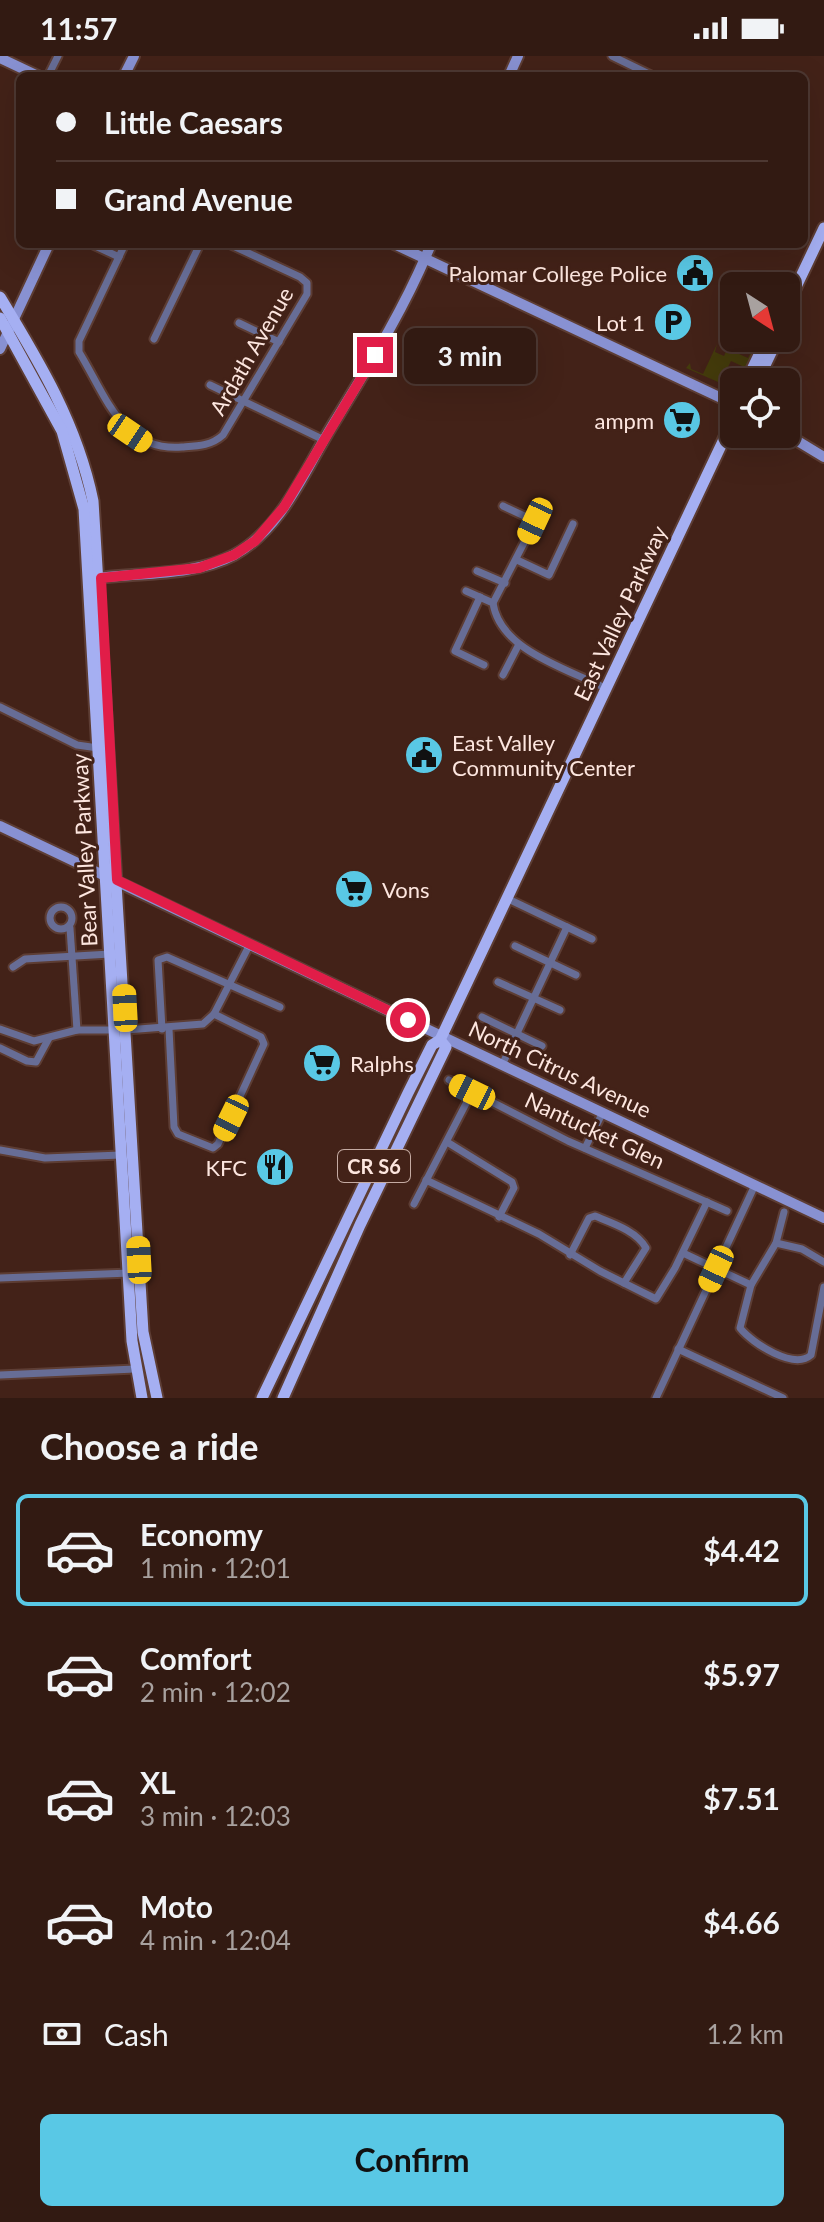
<!DOCTYPE html>
<html lang="en">
<head>
<meta charset="utf-8">
<style>
  :root { --surface:#321a12; --page:#3d2720; --text:#f1f3f6; --muted:#a8a19f; --line:#4d3832; --accent:#59c8e5 }
  body { margin:0; font-family:Lato,sans-serif; background:var(--page); color:var(--text); height:100vh; display:flex; flex-direction:column; font-size:30px; white-space:nowrap }
  * { box-sizing:border-box; margin:0 }
  p { font-size:26px; color:var(--muted) }
  .icon { flex:none; width:44px; height:44px; fill:none; stroke:currentColor; stroke-width:2; stroke-linecap:round; stroke-linejoin:round }
  .map { position:relative; height:1342px; overflow:hidden }
  .panel { display:flex; flex-direction:column; background:var(--surface); flex:1 }
  .panel>* { flex:none }
  .banner { position:absolute; left:16px; top:16px; width:792px; height:176px; border-radius:12px; box-shadow:0 8px 32px #0002,0 0 0 2px var(--line); display:grid; align-content:center; height:176px; padding:0 40px; background:var(--surface) }
  .needle { width:52px; rotate:144deg }
  .fabs { position:absolute; left:720px; top:216px; display:grid; gap:16px }
  .fabs a { display:grid; place-items:center; width:80px; height:80px; border-radius:12px; background:var(--surface); box-shadow:0 8px 32px #0002,0 0 0 2px var(--line); font-size:40px }
  .end { position:absolute; width:36px; height:36px; margin:-18px; border:10px solid #e11d48; background:#fff; box-shadow:0 0 0 4px #fff }
  .from { border-radius:50% }
  .bubble { position:absolute; height:56px; border-radius:12px; background:var(--surface); box-shadow:0 8px 32px #0002,0 0 0 2px var(--line); font-size:26px; font-weight:700; line-height:56px; text-align:center }
  .car { position:absolute; width:24px; height:48px; margin:-24px -12px; border-radius:10px; box-shadow:0 0 6px 2px #0007; background:linear-gradient(#f5c518 24%,#345 0 40%,#f5c518 0 76%,#345 0 86%,#f5c518 0) }
  .banner b { display:flex; align-items:center; gap:28px; height:76px; font-size:30px }
  .banner b+b { border-top:2px solid var(--line) }
  .banner i { width:20px; height:20px; background:var(--text) }
  ul { padding:0; list-style:none }
  li { display:flex; align-items:center; gap:24px; height:112px; margin:0 16px 12px; padding:0 24px; border:4px solid transparent; border-radius:12px }
  li div { flex:1 }
  li b { display:block; font-size:30px }
  li em { font-style:normal; font-weight:700 }
  li.active { border-color:var(--accent) }
  li>.icon { width:72px; height:72px; stroke-width:1.5 }
  h2 { padding:0 40px; font-size:36px; line-height:96px }
  .pay { display:flex; align-items:center; gap:20px; height:88px; padding:0 40px; font-size:30px }
  .pay p { margin-inline-start:auto }
  .action { display:flex; gap:16px; margin-top:auto; padding:16px 40px }
  .action a { flex:1; height:92px; border-radius:12px; background:var(--accent); color:#111; font-size:32px; font-weight:700; line-height:92px; text-align:center }
  .status { display:flex; justify-content:space-between; align-items:center; height:56px; padding:0 40px; background:var(--surface); direction:ltr }
  .status svg { height:22px; fill:currentColor }
  .map>svg:first-child { display:block }
  .green { fill:#443b0c }
  .lines { fill:none; stroke-linecap:round; stroke-linejoin:round }
  .street-casing { stroke:#5d3d34; stroke-width:11 }
  .secondary-casing { stroke:#5d3d34; stroke-width:14 }
  .primary-casing { stroke:#5d3d34; stroke-width:15 }
  .street { stroke:#676d96; stroke-width:7 }
  .secondary { stroke:#8891d2; stroke-width:10 }
  .primary { stroke:#a5aff2; stroke-width:11 }
  .route { stroke:#e11d48; stroke-width:10 }
  .labels { text-anchor:middle; dominant-baseline:central; stroke-width:6; stroke-linejoin:round; paint-order:stroke }
  .shield { fill:#432218; stroke:#c5aba3; stroke-width:2 }
  .shield-label { font-size:20px; font-weight:bold; fill:#fde6df }
  .poi-label { font-size:22px; fill:#fde6df; stroke:#432218; text-anchor:end }
  .street-label { font-size:22px; fill:#fde6df; stroke:#432218 }
</style>
</head>
<body>
<div class="status"><b>11:57</b><svg viewBox="0 0 49 12"><path d="M0 12V9h3v3zM5 12V6h3v6zM10 12V3h3v9zM15 12V0h3v12zM26 1h20v11H26zM47 4h2v5h-2z"/></svg></div>
<div class="map">
<svg width="824" height="1342" viewBox="0 0 824 1342">
  <rect width="100%" height="100%" fill="#432218"/>
  <path class="green" d="M758,282h3l-21,44h-5l7,-16 -11,-5 -10,20 11,5 2,-2v5l-48,-21 4,-5 1,6 12,5 14,-30 -2,8 9,4 4,-9 8,4 7,-8 -4,11 9,4z"/>
  <g class="lines">
    <defs>
      <g id="street">
        <path d="M612,0l41,20"/>
        <path d="M48,20l10,-20"/>
        <path d="M91,188l28,13"/>
        <path d="M125,188l-46,97v11c27,44 43,100 103,95 15,-1 29,-1 41,-12l84,-141v-11l-7,-6 -71,-33"/>
        <path d="M239,267l40,19"/>
        <path d="M154,283l46,-95"/>
        <path d="M210,329l114,55"/>
        <path d="M503,450l32,15"/>
        <path d="M517,504l32,15 24,-51"/>
        <path d="M477,515l28,12"/>
        <path d="M466,535l27,12c7,48 76,66 114,86"/>
        <path d="M480,541l-25,54 29,14"/>
        <path d="M493,547l49,-95"/>
        <path d="M503,619l16,-31"/>
        <path d="M0,651l77,38 21,3"/>
        <path d="M506,842l86,41"/>
        <circle cx="61" cy="862" r="11"/>
        <path d="M70,872l7,102"/>
        <path d="M515,890l61,29"/>
        <path d="M13,911l12,-8 85,-5"/>
        <path d="M498,926l62,28"/>
        <path d="M482,961l60,29"/>
        <path d="M0,973l34,12 43,-11h38"/>
        <path d="M162,973l-4,-69 9,-3 113,50"/>
        <path d="M169,973l5,98 4,7 35,14 5,-4 46,-100 -3,-7 -47,-23"/>
        <path d="M126,974l77,-6 11,-10 36,-70"/>
        <path d="M0,992l27,13 9,1 13,-24"/>
        <path d="M503,1007l64,-136"/>
        <path d="M449,1024l119,61 159,70"/>
        <path d="M447,1086l65,40 2,6 -15,29"/>
        <path d="M585,1092l18,-36"/>
        <path d="M0,1094l45,8 76,-3"/>
        <path d="M426,1124l113,54 61,37 56,28 19,-31 32,-66"/>
        <path d="M414,1148l58,-112"/>
        <path d="M784,1156l-8,31 -25,42 -11,43c13,16 54,42 71,27l13,-68"/>
        <path d="M776,1187l26,6 22,13"/>
        <path d="M683,1197l68,32"/>
        <path d="M570,1199l19,-37 6,-2c17,7 42,15 51,32l-22,35"/>
        <path d="M0,1222l130,-5"/>
        <path d="M678,1293l105,49"/>
        <path d="M0,1319l135,-6"/>
        <path d="M656,1342l99,-213"/>
      </g>
      <g id="secondary">
        <path d="M0,2l38,18"/>
        <path d="M124,20l10,-20"/>
        <path d="M509,20l9,-20"/>
        <path d="M394,188l340,160"/>
        <path d="M0,293l49,-105"/>
        <path d="M786,378l38,23"/>
        <path d="M91,523c47,-7 101,-2 143,-24 48,-26 71,-85 98,-129 36,-59 73,-118 99,-182"/>
        <path d="M0,770l824,392"/>
      </g>
      <g id="primary">
        <path d="M0,241c40,66 77,127 93,204l50,831 14,66"/>
        <path d="M786,252l38,-80"/>
        <path d="M0,262l62,113 22,78 48,832 10,57"/>
        <path d="M746,326l21,-44"/>
        <path d="M757,326l21,-44"/>
        <path d="M262,1342l146,-305 24,-48 8,-5 294,-622"/>
        <path d="M283,1342l77,-173 86,-178 -6,-7"/>
      </g>
    </defs>
    <use href="#street" class="street-casing"/>
    <use href="#secondary" class="secondary-casing"/>
    <use href="#primary" class="primary-casing"/>
    <use href="#street" class="street"/>
    <use href="#secondary" class="secondary"/>
    <use href="#primary" class="primary"/>
  </g>
  <g class="lines">
    <path class="route" d="M375,299l-91,152 -29,34 -21,14 -35,13 -98,10 16,302 291,140"/>
  </g>
  <defs>
    <symbol id="civic-disc" viewBox="-11 -11 22 22"><circle r="9.5" fill="#59c8e5" stroke="#432218"/><path d="M-.6-6.5H3V-4.5H.6V-3L4-1V1h2V6H-6V1h2V-1L-.6-3ZM-1.2 2.5V6h2.4V2.5Z" fill="#111"/></symbol>
    <symbol id="parking-disc" viewBox="-11 -11 22 22"><circle r="9.5" fill="#59c8e5" stroke="#432218"/><path d="M-3.5-5.5H1a3.5 3.5 0 0 1 0 7H-1V5.5H-3.5ZM-1-3.4V-.6H.8a1.4 1.4 0 0 0 0-2.8Z" fill="#111"/></symbol>
    <symbol id="supermarket-disc" viewBox="-11 -11 22 22"><circle r="9.5" fill="#59c8e5" stroke="#432218"/><path d="M-6-5.5h2.5l.6 2H6L4.5 2H-2.5L-4.4-4H-6ZM-1.5 3.2a1.3 1.3 0 1 0 .1 0ZM3 3.2a1.3 1.3 0 1 0 .1 0Z" fill="#111"/></symbol>
    <symbol id="restaurant-disc" viewBox="-11 -11 22 22"><circle r="9.5" fill="#59c8e5" stroke="#432218"/><path d="M-5-6h1v4h1v-4h1v4h1v-4h1v5L-1.5 .5V6h-2V.5L-5-1ZM5-6V6H3V1.5H1.5Q1.5-4 5-6Z" fill="#111"/></symbol>
  </defs>
  <g fill-rule="evenodd">
    <use href="#civic-disc" x="673" y="195" width="44" height="44"/>
    <use href="#parking-disc" x="651" y="244" width="44" height="44"/>
    <use href="#supermarket-disc" x="660" y="342" width="44" height="44"/>
    <use href="#civic-disc" x="402" y="677" width="44" height="44"/>
    <use href="#supermarket-disc" x="332" y="811" width="44" height="44"/>
    <use href="#supermarket-disc" x="300" y="985" width="44" height="44"/>
    <use href="#restaurant-disc" x="253" y="1089" width="44" height="44"/>
  </g>
  <g class="labels">
    <rect class="shield" x="338" y="1094" width="72" height="32" rx="6"/>
    <g class="shield-label">
      <text x="374" y="1110">CR S6</text>
    </g>
    <g class="poi-label">
      <text x="667" y="217">Palomar College Police</text>
      <text x="645" y="266">Lot 1</text>
      <text x="654" y="364">ampm</text>
      <text x="452" y="686" text-anchor="start">East Valley<tspan x="452" dy="25">Community Center</tspan></text>
      <text x="382" y="833" text-anchor="start">Vons</text>
      <text x="350" y="1007" text-anchor="start">Ralphs</text>
      <text x="247" y="1111">KFC</text>
    </g>
    <g class="street-label">
      <text transform="translate(251 295) rotate(-60)">Ardath Avenue</text>
      <text transform="translate(620 557) rotate(-65)">East Valley Parkway</text>
      <text transform="translate(84 794) rotate(-93)">Bear Valley Parkway</text>
      <text transform="translate(560 1013) rotate(25)">North Citrus Avenue</text>
      <text transform="translate(595 1074) rotate(25)">Nantucket Glen</text>
    </g>
  </g>
</svg>
<div class="fabs">
<a><svg class="needle" viewBox="-14 -14 28 28"><path d="M0-13l5 13h-10z" fill="#e53935"/><path d="M0 13l5-13h-10z" fill="#a8a19f"/></svg></a>
<a><svg class="icon" aria-label="locate" viewBox="0 0 24 24"><circle cx="12" cy="12" r="6"/><path d="M12 2v4M12 18v4M2 12h4M18 12h4"/></svg></a>
</div>
<i class="end from" style="left:408px;top:964px"></i>
<i class="end" style="left:375px;top:299px"></i>
<div class="bubble" style="left:404px;top:272px;width:132px">3 min</div>
<i class="car" style="left:130px;top:377px;rotate:124deg"></i>
<i class="car" style="left:535px;top:465px;rotate:205deg"></i>
<i class="car" style="left:125px;top:952px;rotate:357deg"></i>
<i class="car" style="left:472px;top:1036px;rotate:296deg"></i>
<i class="car" style="left:231px;top:1062px;rotate:206deg"></i>
<i class="car" style="left:139px;top:1204px;rotate:357deg"></i>
<i class="car" style="left:716px;top:1213px;rotate:205deg"></i>
<div class="banner">
<b><i class="from"></i>Little Caesars</b>
<b><i></i>Grand Avenue</b>
</div>
</div>
<section class="panel">
<h2>Choose a ride</h2>
<ul>
<li class="active"><svg class="icon" aria-label="car" viewBox="0 0 24 24"><path d="M5 17H2v-5l4-1 3-4h7l3 4 3 1v5h-3M9 17h6M6 11h13"/><circle cx="7" cy="17" r="2"/><circle cx="17" cy="17" r="2"/></svg><div><b>Economy</b><p>1 min · 12:01</p></div><em>$4.42</em></li>
<li><svg class="icon" aria-label="car" viewBox="0 0 24 24"><path d="M5 17H2v-5l4-1 3-4h7l3 4 3 1v5h-3M9 17h6M6 11h13"/><circle cx="7" cy="17" r="2"/><circle cx="17" cy="17" r="2"/></svg><div><b>Comfort</b><p>2 min · 12:02</p></div><em>$5.97</em></li>
<li><svg class="icon" aria-label="car" viewBox="0 0 24 24"><path d="M5 17H2v-5l4-1 3-4h7l3 4 3 1v5h-3M9 17h6M6 11h13"/><circle cx="7" cy="17" r="2"/><circle cx="17" cy="17" r="2"/></svg><div><b>XL</b><p>3 min · 12:03</p></div><em>$7.51</em></li>
<li><svg class="icon" aria-label="car" viewBox="0 0 24 24"><path d="M5 17H2v-5l4-1 3-4h7l3 4 3 1v5h-3M9 17h6M6 11h13"/><circle cx="7" cy="17" r="2"/><circle cx="17" cy="17" r="2"/></svg><div><b>Moto</b><p>4 min · 12:04</p></div><em>$4.66</em></li>
</ul>
<div class="pay"><svg class="icon" aria-label="cash" viewBox="0 0 24 24"><path d="M3 7h18v10H3z"/><circle cx="12" cy="12" r="2"/></svg>Cash<p>1.2 km</p></div>
<div class="action"><a>Confirm</a></div>
</section>
</body>
</html>
